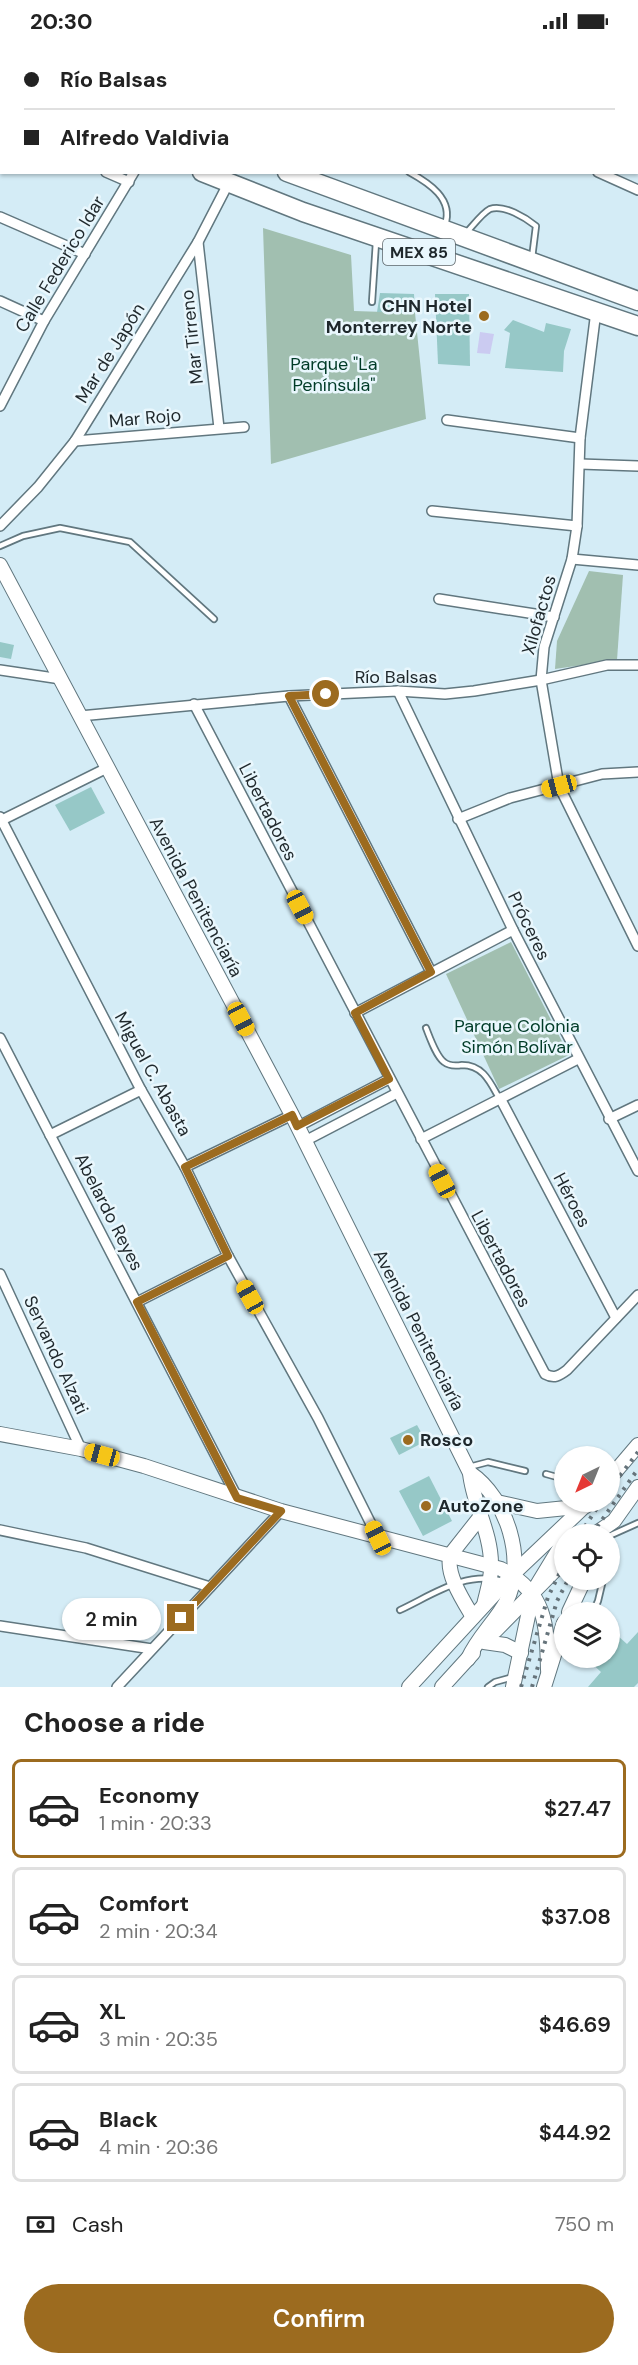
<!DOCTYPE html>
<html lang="en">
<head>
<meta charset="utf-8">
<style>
  :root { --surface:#fff; --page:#f2f2f2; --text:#222; --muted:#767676; --line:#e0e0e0; --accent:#9c6b1f }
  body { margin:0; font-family:"DM Sans",sans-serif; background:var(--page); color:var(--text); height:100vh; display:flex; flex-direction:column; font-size:22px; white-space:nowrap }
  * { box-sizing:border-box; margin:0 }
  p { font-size:20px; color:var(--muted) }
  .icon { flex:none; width:33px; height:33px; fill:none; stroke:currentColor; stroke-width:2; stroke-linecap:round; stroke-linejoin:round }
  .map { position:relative; height:1645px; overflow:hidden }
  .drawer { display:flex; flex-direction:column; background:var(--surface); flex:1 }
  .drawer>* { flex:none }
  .guide { position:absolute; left:0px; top:0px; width:639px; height:132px; box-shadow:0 2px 4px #0004; display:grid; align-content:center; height:132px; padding:0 24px; background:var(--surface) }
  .needle { width:39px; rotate:223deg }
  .fabs { position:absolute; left:554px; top:1404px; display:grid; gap:12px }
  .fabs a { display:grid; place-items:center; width:66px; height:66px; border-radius:50%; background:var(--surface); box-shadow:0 2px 4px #0004; font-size:30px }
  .end { position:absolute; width:27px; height:27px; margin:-14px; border:8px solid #9c6b1f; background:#fff; box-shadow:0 0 0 3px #fff }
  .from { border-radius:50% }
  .bubble { position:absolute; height:42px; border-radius:21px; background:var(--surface); box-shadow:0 2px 4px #0004; font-size:20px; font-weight:600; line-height:42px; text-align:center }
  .car { position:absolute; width:18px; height:36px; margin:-18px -9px; border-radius:8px; box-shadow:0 0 4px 2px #0007; background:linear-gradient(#f5c518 24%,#345 0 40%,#f5c518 0 76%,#345 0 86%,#f5c518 0) }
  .guide b { display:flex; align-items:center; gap:21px; height:57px; font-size:22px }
  .guide b+b { border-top:2px solid var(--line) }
  .guide i { width:15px; height:15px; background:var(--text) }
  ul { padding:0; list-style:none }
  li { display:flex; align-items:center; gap:18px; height:99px; margin:0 12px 9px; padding:0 12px; border:3px solid var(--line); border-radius:9px }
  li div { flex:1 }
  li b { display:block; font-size:22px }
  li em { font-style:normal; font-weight:600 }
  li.current { border-color:var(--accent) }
  li>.icon { width:54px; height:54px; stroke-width:1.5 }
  h2 { padding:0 24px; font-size:27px; line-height:72px }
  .pay { display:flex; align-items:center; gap:15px; height:66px; padding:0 24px; font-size:22px }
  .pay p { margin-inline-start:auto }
  .button { display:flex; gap:12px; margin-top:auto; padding:12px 24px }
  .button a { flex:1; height:69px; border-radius:36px; background:var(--accent); color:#fff; font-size:24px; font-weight:600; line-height:69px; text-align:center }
  .status { display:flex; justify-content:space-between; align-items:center; height:42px; padding:0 30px; background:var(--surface); direction:ltr }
  .status svg { height:16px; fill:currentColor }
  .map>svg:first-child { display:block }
  .green { fill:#a1bfb0 }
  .water { fill:#cbcbf1 }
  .building { fill:#96c8c7 }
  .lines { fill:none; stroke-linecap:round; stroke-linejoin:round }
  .lane-casing { stroke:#61777f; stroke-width:8 }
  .street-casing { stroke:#61777f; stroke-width:12 }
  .secondary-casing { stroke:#61777f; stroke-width:16 }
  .highway-casing { stroke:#61777f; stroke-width:21 }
  .lane { stroke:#fff; stroke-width:4.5 }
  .street { stroke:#fff; stroke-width:9 }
  .secondary { stroke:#fff; stroke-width:14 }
  .highway { stroke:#fff; stroke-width:18 }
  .rail { stroke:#66747b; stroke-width:4; stroke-dasharray:3 6; stroke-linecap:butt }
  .route { stroke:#9c6b1f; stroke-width:8 }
  .poi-dot { fill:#9c6b1f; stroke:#e9f7fd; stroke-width:2 }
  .labels { text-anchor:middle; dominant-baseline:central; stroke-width:5; stroke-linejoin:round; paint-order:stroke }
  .shield { fill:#e9f7fd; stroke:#5c666b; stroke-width:1.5 }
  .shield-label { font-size:16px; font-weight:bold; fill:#1f282c }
  .street-label { font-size:18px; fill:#1f282c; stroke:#e9f7fd }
  .poi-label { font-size:18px; font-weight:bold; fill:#1f282c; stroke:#e9f7fd; text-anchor:start }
  .park-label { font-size:18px; fill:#003b27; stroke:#e9f7fd }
</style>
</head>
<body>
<div class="status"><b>20:30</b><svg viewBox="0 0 49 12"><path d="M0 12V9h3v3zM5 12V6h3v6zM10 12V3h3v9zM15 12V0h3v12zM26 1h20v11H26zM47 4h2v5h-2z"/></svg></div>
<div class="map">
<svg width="638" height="1645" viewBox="0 0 638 1645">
  <rect width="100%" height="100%" fill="#d4ecf6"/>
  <g class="green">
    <path d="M263,186l88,27 3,56 61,2 11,106 -155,45z"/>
    <path d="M589,529l34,4 -6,85 -62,9 2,-28z"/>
    <path d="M511,900l58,113 -70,34 -53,-115z"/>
  </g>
  <path class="water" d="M480,290l14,2 -4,20 -13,-1z"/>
  <g class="building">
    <path d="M380,251l34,1 1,19 -38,-1z"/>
    <path d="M435,252h34l1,72 -32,-2z"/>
    <path d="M513,278l31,12 2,-9 25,6 -7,22 -1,21 -58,-4 5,-35 -6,-3z"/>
    <path d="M0,600l14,3 -3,14 -11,-2z"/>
    <path d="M91,745l14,26 -35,18 -15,-26z"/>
    <path d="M417,1383l9,16 -27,14 -9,-17z"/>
    <path d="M429,1434l23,45 -29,15 -24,-45z"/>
    <path d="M609,1586l18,16 11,-12v51l-4,4h-46l13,-15 -15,-14h23z"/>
  </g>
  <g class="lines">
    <defs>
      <g id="lane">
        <path d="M409,130c20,11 45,27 36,53"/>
        <path d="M465,192c7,-7 17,-21 25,-25 14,-5 36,9 46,17l-4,32"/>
        <path d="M372,260l4,-60"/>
        <path d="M0,504l23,-10 37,-8 70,14 84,77"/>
        <path d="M426,986c4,10 10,28 18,34 5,4 12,4 18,3 21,0 28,17 37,33"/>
        <path d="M469,1425l19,-5 37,9"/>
        <path d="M546,1432l18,5"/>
        <path d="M609,1494l29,-13"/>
        <path d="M400,1568c34,-16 65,-39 103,-29"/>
        <path d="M593,1570l5,-11 5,-21"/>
        <path d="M488,1645l7,-5 18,-5"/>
      </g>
      <g id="street">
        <path d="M265,0l7,2"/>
        <path d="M0,88h2"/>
        <path d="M106,130l23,10"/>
        <path d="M598,130l40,18"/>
        <path d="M0,175l85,37"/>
        <path d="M198,200l21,186"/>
        <path d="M0,259l44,20"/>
        <path d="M596,269l-16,127 -3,88 -5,33 -28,88 -3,33 18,106 79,160"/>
        <path d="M0,364l44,-85 90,-149"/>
        <path d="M447,378l133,18"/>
        <path d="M75,399l169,-14"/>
        <path d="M580,422l58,2"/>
        <path d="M432,469l145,15"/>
        <path d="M0,484l38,-39 37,-46 123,-199 30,-58"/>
        <path d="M572,517l66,6"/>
        <path d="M439,557l115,18"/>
        <path d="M0,628l61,9"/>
        <path d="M398,649l115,239 125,241"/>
        <path d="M289,654l142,276"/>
        <path d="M194,662l351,670c9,5 14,2 22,-4l71,-75"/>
        <path d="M80,674l209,-20 109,-5 47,3 29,-3 67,-11 66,-15h31"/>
        <path d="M0,775l141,273 44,77 43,89 90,162 60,120"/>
        <path d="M458,777l52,-21 92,-24 36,-2"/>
        <path d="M0,779l107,-53"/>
        <path d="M355,971l158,-83"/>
        <path d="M0,996l237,459"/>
        <path d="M500,1056l116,220"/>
        <path d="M609,1077l29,-14"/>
        <path d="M297,1085l92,-48"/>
        <path d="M50,1093l91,-45"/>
        <path d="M421,1097l157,-80"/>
        <path d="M305,1099l92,-48"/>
        <path d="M185,1125l107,-52"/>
        <path d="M0,1232l81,175"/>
        <path d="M137,1260l91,-46"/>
        <path d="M0,1488l86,18 124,39"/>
        <path d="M0,1584l152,23"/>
        <path d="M117,1645l164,-176"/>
      </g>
      <g id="secondary">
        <path d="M13,0l3,2"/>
        <path d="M0,66l2,1"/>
        <path d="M0,523l292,550 178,358c3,31 21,59 21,91 1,14 -4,27 -7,41"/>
        <path d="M0,1392l81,15 63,17 137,45 220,58c45,23 46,55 47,101"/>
        <path d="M609,1437l29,-34"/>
        <path d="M497,1460l40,9 49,-5"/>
        <path d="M595,1492l19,-13 24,-34"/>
        <path d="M569,1570l15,-32"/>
        <path d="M473,1575c-9,-15 -29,-45 -22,-63l30,-38"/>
        <path d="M495,1589l69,-70"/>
        <path d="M484,1600l21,3 16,8"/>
        <path d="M468,1617c9,-21 27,-37 38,-57 21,-41 1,-104 -36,-129"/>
        <path d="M409,1645l103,-112 77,-73"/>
        <path d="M442,1645l31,-34"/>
        <path d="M513,1645l20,-95 31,-51"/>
        <path d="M544,1645l20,-64"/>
      </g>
      <g id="highway">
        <path d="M0,14l2,1"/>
        <path d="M0,41h2"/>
        <path d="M202,130l101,40 335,114"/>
        <path d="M287,130l351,129"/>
      </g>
    </defs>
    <use href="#lane" class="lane-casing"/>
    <use href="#street" class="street-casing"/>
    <use href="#secondary" class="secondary-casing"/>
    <use href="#highway" class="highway-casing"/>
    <use href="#lane" class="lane"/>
    <use href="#street" class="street"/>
    <use href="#secondary" class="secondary"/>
    <use href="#highway" class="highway"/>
    <g class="rail">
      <path d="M609,1448l29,-38"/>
      <path d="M580,1492l21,-32"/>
      <path d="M592,1492l46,-65"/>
      <path d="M521,1645l27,-90 16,-33"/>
      <path d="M532,1645l25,-86 11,-21"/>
    </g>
  </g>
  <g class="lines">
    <path class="route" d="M181,1576l100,-107 -44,-13 -100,-196 91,-46 -43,-89 107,-52 5,11 92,-47 -34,-66 76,-41 -142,-276 37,-2"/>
  </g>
  <g class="poi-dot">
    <circle cx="484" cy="274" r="6"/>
    <circle cx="408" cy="1398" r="6"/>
    <circle cx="426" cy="1464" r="6"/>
  </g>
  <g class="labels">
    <rect class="shield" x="383" y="197" width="72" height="26" rx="4.5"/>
    <g class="shield-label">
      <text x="419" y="210">MEX 85</text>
    </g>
    <g class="street-label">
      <text transform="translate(60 222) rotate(-59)">Calle Federico Idar</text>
      <text transform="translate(192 295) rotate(-96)">Mar Tirreno</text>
      <text transform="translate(110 311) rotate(-58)">Mar de Japón</text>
      <text transform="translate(145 376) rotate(-5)">Mar Rojo</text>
      <text transform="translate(539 573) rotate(-74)">Xilofactos</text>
      <text x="396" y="635">Río Balsas</text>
      <text transform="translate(268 770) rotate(63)">Libertadores</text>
      <text transform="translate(196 855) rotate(62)">Avenida Penitenciaría</text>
      <text transform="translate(529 884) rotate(64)">Próceres</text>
      <text transform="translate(153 1032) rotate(61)">Miguel C. Abasta</text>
      <text transform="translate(572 1158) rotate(62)">Héroes</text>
      <text transform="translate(109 1170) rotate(63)">Abelardo Reyes</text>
      <text transform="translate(501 1217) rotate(62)">Libertadores</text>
      <text transform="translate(419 1288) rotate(63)">Avenida Penitenciaría</text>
      <text transform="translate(56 1313) rotate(65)">Servando Alzati</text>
    </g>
    <g class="poi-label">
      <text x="472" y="264" text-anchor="end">CHN Hotel<tspan x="472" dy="21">Monterrey Norte</tspan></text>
      <text x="420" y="1398">Rosco</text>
      <text x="438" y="1464">AutoZone</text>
    </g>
    <g class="park-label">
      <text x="334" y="322">Parque "La<tspan x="334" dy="21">Península"</tspan></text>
      <text x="517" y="984">Parque Colonia<tspan x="517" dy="21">Simón Bolívar</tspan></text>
    </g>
  </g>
</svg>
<div class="fabs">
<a><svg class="needle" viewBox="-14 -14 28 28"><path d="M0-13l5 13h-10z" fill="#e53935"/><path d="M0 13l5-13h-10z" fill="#767676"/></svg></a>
<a><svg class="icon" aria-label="locate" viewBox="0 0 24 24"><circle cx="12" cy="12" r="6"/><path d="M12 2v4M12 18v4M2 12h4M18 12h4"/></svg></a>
<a><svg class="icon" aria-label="layers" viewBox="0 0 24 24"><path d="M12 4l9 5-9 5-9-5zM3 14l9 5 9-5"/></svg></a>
</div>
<i class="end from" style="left:326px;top:652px"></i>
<i class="end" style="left:181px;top:1576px"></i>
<div class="bubble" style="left:62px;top:1556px;width:99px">2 min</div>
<i class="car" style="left:559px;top:744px;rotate:255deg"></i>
<i class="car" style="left:300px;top:865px;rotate:152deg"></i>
<i class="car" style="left:241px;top:977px;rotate:152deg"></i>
<i class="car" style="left:442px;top:1139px;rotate:332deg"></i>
<i class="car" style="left:250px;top:1255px;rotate:331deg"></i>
<i class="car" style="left:102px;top:1413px;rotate:285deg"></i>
<i class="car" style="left:378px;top:1496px;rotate:334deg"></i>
<div class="guide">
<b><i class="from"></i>Río Balsas</b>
<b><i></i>Alfredo Valdivia</b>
</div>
</div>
<section class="drawer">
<h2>Choose a ride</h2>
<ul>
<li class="current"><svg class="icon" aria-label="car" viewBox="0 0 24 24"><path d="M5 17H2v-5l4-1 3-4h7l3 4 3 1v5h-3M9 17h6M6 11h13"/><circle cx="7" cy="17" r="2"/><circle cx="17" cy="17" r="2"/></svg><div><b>Economy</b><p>1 min · 20:33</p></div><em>$27.47</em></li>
<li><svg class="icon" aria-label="car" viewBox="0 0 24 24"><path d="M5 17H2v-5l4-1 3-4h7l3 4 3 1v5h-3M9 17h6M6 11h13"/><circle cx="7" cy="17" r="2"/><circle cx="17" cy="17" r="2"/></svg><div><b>Comfort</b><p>2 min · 20:34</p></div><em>$37.08</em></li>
<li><svg class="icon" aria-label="car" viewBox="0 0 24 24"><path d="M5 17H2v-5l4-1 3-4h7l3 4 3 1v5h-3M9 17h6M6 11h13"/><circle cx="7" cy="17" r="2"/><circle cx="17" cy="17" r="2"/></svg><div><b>XL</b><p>3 min · 20:35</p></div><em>$46.69</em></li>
<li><svg class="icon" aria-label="car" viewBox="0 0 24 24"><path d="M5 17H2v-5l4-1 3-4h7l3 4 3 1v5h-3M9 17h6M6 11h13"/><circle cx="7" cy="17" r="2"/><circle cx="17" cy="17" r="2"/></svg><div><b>Black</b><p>4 min · 20:36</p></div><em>$44.92</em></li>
</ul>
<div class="pay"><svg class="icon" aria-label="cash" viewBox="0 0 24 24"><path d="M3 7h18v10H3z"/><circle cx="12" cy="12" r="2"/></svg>Cash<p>750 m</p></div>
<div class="button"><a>Confirm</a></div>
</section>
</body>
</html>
